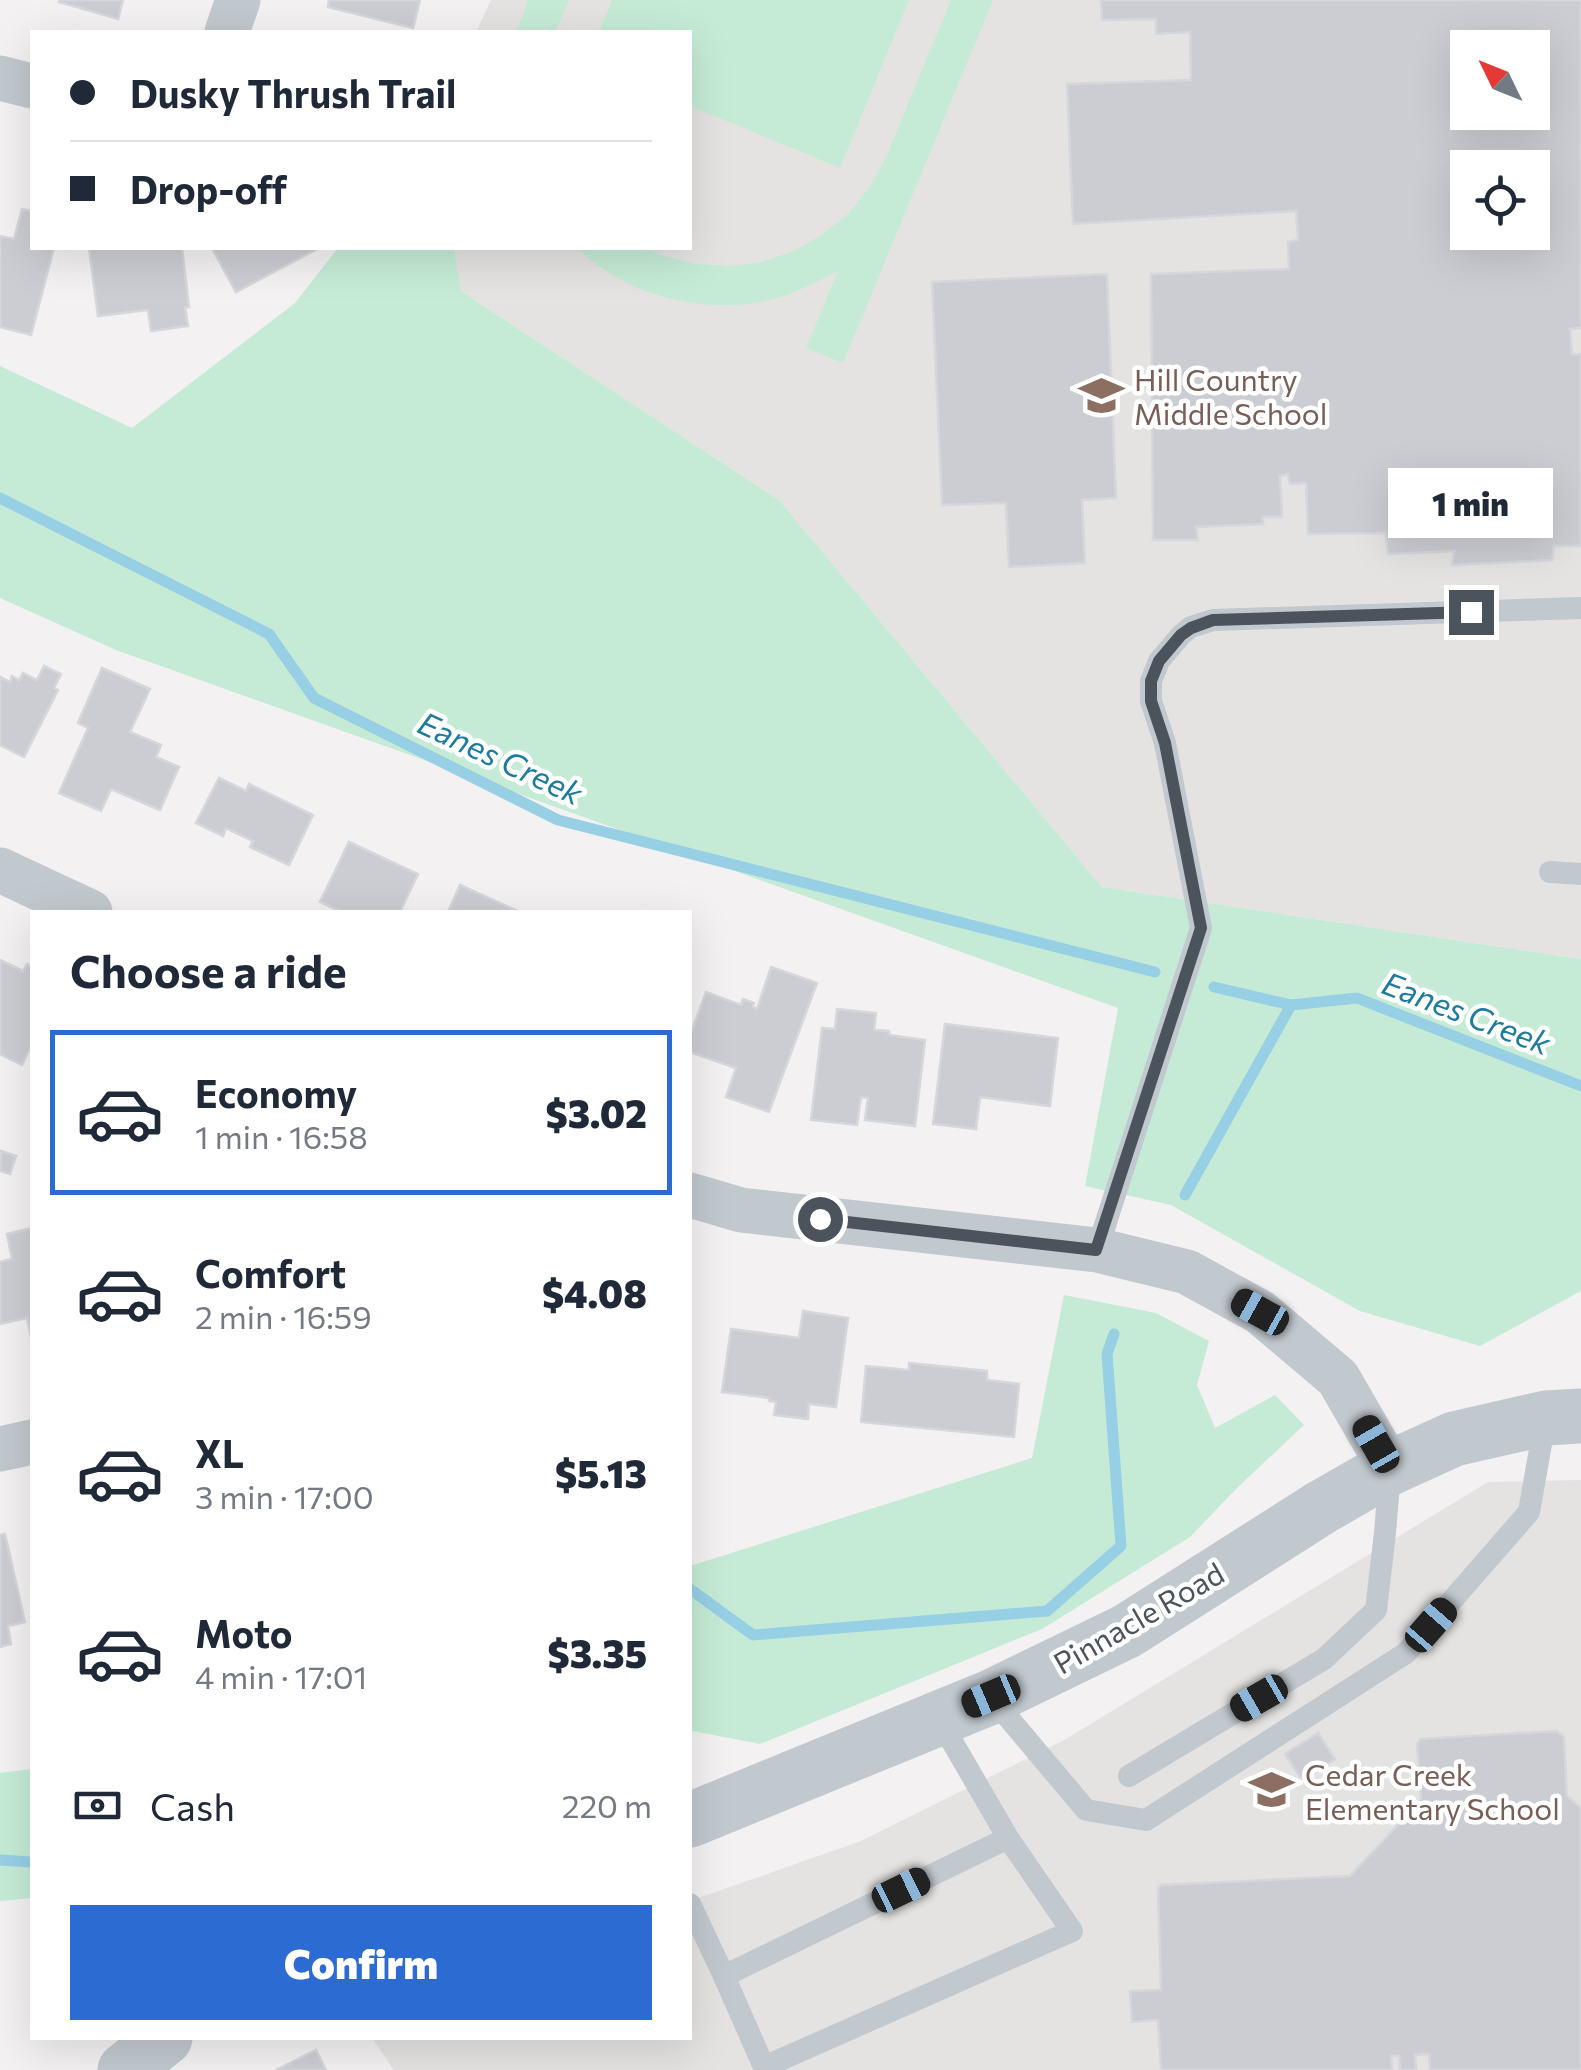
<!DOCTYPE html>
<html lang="en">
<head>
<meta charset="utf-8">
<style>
  :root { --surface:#fff; --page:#f2f2f3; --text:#1f2937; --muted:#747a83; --line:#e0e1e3; --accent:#2c6bd2 }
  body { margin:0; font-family:Commissioner,sans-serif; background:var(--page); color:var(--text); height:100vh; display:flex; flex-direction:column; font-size:38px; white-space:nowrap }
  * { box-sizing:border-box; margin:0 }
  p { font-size:32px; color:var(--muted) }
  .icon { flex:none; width:55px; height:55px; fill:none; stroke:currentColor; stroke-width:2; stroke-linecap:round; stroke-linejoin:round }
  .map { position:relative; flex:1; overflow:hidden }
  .drawer { position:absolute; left:30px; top:910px; width:662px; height:1130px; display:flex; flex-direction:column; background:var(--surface); border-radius:0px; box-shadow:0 10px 40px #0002 }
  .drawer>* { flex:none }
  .guide { position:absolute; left:30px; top:30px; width:662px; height:220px; border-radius:0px; box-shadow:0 10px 40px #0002; display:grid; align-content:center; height:220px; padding:0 40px; background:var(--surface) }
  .needle { width:65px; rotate:313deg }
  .buttons { position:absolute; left:1450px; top:30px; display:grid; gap:20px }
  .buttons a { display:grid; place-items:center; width:100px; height:100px; border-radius:0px; background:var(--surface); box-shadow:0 10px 40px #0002; font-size:50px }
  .end { position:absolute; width:45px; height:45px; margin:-22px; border:12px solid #4b535d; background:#fff; box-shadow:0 0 0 5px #fff }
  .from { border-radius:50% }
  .bubble { position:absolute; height:70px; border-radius:0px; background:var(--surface); box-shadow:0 10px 40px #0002; font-size:32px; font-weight:800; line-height:70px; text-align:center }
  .car { position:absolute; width:30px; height:60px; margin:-30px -15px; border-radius:12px; box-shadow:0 0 8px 2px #0007; background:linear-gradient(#222 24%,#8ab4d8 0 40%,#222 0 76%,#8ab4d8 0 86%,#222 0) }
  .guide b { display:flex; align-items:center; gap:35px; height:95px; font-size:38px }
  .guide b+b { border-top:2px solid var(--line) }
  .guide i { width:25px; height:25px; background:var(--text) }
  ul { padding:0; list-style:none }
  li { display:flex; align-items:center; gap:30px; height:165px; margin:0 20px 15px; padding:0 20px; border:5px solid transparent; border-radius:0px }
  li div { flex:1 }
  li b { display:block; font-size:38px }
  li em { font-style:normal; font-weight:800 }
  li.current { border-color:var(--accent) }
  li>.icon { width:90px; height:90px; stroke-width:1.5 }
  h2 { padding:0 40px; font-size:45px; line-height:120px }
  .pay { display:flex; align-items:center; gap:25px; height:110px; padding:0 40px; font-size:38px }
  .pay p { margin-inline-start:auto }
  .primary-button { display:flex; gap:20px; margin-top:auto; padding:20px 40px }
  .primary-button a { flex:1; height:115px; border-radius:0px; background:var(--accent); color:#fff; font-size:40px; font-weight:800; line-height:115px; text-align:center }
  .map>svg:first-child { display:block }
  .education { fill:#e4e3e2; fill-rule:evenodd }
  .green { fill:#c5ebd6 }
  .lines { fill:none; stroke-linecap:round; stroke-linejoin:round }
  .stream { stroke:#97cfe4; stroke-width:11 }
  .building { fill:#cccdd3; stroke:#d6d7dc; stroke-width:2.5; fill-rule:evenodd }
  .service { stroke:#c1c8ce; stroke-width:22 }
  .minor { stroke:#c1c8ce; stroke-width:45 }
  .tertiary { stroke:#c1c8ce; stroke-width:55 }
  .route { stroke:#4b535d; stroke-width:12 }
  .labels { text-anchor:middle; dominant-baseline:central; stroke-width:9; stroke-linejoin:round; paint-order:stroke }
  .education-label { font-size:30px; fill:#785e54; stroke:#fff; text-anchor:start }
  .street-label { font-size:30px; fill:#4b535d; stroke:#fff }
  .water-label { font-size:32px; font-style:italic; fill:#1c7c9f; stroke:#fff }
</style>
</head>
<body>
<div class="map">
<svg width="1581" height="2070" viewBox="0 0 1581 2070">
  <rect width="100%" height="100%" fill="#f3f1f1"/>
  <g class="education">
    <path d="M491,0h1090v959l-479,-72 -323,-387 -318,-209 -7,-43h236v-216h-214zM1468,48h64v64h-64zM1468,168h64v64h-64z"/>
    <path d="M1581,1480v590h-1187l-22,-32h318v-137l171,-60 205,-102 422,-257z"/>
  </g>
  <g class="green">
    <path d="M528,0h41l-14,32h-38z"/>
    <path d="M612,0h297l-69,168 -150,-62v-74h-91z"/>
    <path d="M951,0h42l-150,363 -37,-15 32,-77c-19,10 -37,19 -57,26 -70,21 -152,1 -204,-49h68l19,8 32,8 33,2 33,-4 32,-11 29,-17 26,-21 21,-26 16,-30z"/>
    <path d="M338,248h116l7,43 318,209 323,387 479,72v332l-101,55 -120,-35 -189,-106 -86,-19 33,-178 -1002,-358 -116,-52v-232l132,62 163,-125z"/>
    <path d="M1064,1295l92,18 53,28 -12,44 18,43 60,-33 29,30 -67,63 -47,49 -148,92 -282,115 -67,-13 -3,1v-166l342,-108z"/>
    <path d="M32,1769v129l-32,3v-128z"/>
  </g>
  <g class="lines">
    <g class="stream">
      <path d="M0,498l269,136 45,64 244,122 597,152"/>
      <path d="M1214,987l77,18 66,-7 224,88"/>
      <path d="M1185,1195l106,-190"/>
      <path d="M690,1589l63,46 294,-24 74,-65 -14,-192 7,-20"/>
      <path d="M0,1860l32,2"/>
    </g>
  </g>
  <g class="building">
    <path d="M60,0h63l-5,19 -59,-17z"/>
    <path d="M329,0h91l-7,28 -85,-21z"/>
    <path d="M1101,0h480v328l-11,1 2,25h9v192h-27l-2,14 -100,5 2,-14 -66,3 -3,-21 -77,1 -2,-51 -16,1 -2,-10 -8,2 2,41h-19v7l-67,3 2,13h-45l-2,-266 138,-5 -1,-27 10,-2 -2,-29 -223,13 -6,-140 124,-4 -1,-48 -34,2v-15l-54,1zM1468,48h64v64h-64zM1468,168h64v64h-64z"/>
    <path d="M22,209l10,2v37h22l-23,87 -31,-8v-91l14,3z"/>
    <path d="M89,248h93l7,59h-4l3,19 -37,5 -3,-21 -50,6z"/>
    <path d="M212,248h107l-83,44z"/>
    <path d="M1107,274l9,224 -34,2 3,63 -76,4 -3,-64 -64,2 -10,-223z"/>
    <path d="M44,666l17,8 -7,14 4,2 -34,67 -24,-12v-68l10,5 2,-6 7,4 4,-7 14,7z"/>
    <path d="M102,668l48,21 -20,43 31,13 -5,12 23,10 -19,43 -49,-21 -10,22 -42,-18 29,-65 -10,-5z"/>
    <path d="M219,778l27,13 3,-7 64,31 -24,50 -39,-18 3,-6 -27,-13 -3,8 -27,-13z"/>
    <path d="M349,842l69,32 -18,38h-59l-21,-10z"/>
    <path d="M460,885l60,27h-72z"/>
    <path d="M0,960l23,11 4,-7 5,3v77l-10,21 -22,-11z"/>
    <path d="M771,967l46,16 -48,129 -43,-15 10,-29 -46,-16v-16l16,-44 35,13 2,-6 11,4 -1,4 4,2z"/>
    <path d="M837,1009l39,4 -2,17 15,1v4l36,5 -10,86 -50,-6 3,-22 -7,-1 -4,28 -46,-5 11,-92 13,1z"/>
    <path d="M945,1024l113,14 -8,68 -70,-9 -4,32 -43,-5z"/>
    <path d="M1,1151l15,5 -6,18 -10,-3z"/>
    <path d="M32,1228v114l-5,-24 -27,6v-62l12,-3 -5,-25z"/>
    <path d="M803,1311l45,7 -12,89 -27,-3 -1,15 -34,-4 2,-13 -7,-1v-3l-47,-6 9,-63 68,9z"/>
    <path d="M909,1363l78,8v9l32,4 -5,53 -153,-15 5,-56 43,4z"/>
    <path d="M5,1534l20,88 -17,4 3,18 -11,3v-112z"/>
    <path d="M1557,1731l7,6 3,59 14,12v262h-151l-1,-16 -14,1 1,15h-16l-1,-14h-8l1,14h-231l-3,-50 -26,2 -2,-31 31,-1 -3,-102 3,-3 189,-9 71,-76 -4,-56 3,-5z"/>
    <path d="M1318,1733l17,26 -33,21 -17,-26z"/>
    <path d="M316,2050l10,20h-50z"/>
  </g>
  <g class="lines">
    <g class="service">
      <path d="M1550,872l31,2"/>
      <path d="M1097,1250l104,-322 -36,-185 -14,-42v-20l8,-20 22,-26 10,-8 22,-7 368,-12"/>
      <path d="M991,1697l95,113 60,10 260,-167 123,-141 16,-91"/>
      <path d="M1129,1776l195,-117 52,-49 9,-77 5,-62"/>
      <path d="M690,1904l34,72 284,-138"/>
      <path d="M724,1976l40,91 308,-136 -64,-93 -69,-119"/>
    </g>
    <g class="minor">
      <path d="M227,32l11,-32"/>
      <path d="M0,78l32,8"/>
      <path d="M0,870l90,42"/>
      <path d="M690,1195l51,15 356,40 90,22 73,40 78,66 52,90"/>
      <path d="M0,1449l32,-7"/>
    </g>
    <g class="tertiary">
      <path d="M690,1820l301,-123 136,-66 195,-124 68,-39 64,-29 92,-21 35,-2"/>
      <path d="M125,2070l40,-32"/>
    </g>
  </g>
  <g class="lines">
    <path class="route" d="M820,1219l276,31 105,-322 -36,-185 -14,-42v-20l8,-20 22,-26 10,-7 22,-8 258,-8"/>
  </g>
  <defs>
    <symbol id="school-bare" viewBox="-9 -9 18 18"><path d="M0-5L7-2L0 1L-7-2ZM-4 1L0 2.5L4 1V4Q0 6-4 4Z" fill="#8d6e63" stroke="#fff" stroke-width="2.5" paint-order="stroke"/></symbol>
  </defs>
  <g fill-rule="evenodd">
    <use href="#school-bare" x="1070" y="364" width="63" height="63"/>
    <use href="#school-bare" x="1240" y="1758" width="63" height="63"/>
  </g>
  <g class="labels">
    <g class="education-label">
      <text x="1134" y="378">Hill Country<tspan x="1134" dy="34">Middle School</tspan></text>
      <text x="1305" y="1773">Cedar Creek<tspan x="1305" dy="34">Elementary School</tspan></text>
    </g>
    <g class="street-label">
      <text transform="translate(1138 1617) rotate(-30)">Pinnacle Road</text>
    </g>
    <g class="water-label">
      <text transform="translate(501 757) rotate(25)">Eanes Creek</text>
      <text transform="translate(1467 1012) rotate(21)">Eanes Creek</text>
    </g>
  </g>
</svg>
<div class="buttons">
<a><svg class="needle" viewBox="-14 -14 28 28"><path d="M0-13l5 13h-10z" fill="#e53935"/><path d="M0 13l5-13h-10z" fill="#747a83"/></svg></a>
<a><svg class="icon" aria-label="locate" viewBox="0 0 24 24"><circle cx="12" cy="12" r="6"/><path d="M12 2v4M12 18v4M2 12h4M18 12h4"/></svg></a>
</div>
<i class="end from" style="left:820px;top:1219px"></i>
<i class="end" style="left:1471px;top:612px"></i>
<div class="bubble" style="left:1388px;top:468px;width:165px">1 min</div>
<i class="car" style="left:1260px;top:1312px;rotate:299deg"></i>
<i class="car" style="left:1376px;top:1444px;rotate:330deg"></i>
<i class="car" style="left:1431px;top:1625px;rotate:41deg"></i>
<i class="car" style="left:991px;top:1696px;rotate:247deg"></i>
<i class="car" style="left:1259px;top:1698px;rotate:240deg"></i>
<i class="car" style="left:901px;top:1890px;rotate:64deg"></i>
<div class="guide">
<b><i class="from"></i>Dusky Thrush Trail</b>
<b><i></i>Drop-off</b>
</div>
<section class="drawer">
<h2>Choose a ride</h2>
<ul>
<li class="current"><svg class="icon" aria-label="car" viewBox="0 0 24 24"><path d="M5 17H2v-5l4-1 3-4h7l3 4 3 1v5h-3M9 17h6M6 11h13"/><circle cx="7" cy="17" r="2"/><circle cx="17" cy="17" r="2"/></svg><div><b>Economy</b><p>1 min · 16:58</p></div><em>$3.02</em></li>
<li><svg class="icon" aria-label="car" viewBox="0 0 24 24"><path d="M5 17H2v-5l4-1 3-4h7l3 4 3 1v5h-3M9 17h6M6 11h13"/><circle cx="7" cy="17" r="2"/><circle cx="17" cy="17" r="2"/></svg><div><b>Comfort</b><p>2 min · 16:59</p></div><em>$4.08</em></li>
<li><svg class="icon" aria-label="car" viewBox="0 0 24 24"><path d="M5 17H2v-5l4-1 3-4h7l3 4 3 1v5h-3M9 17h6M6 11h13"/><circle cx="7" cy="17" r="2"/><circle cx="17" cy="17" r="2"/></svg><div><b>XL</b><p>3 min · 17:00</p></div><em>$5.13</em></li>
<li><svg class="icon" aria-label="car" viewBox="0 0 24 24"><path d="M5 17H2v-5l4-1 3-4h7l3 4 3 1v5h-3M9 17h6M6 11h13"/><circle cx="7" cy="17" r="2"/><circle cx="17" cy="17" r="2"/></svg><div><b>Moto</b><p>4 min · 17:01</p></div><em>$3.35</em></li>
</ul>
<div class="pay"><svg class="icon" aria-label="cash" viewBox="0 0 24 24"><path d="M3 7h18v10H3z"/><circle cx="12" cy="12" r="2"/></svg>Cash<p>220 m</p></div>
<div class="primary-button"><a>Confirm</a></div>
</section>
</div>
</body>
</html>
